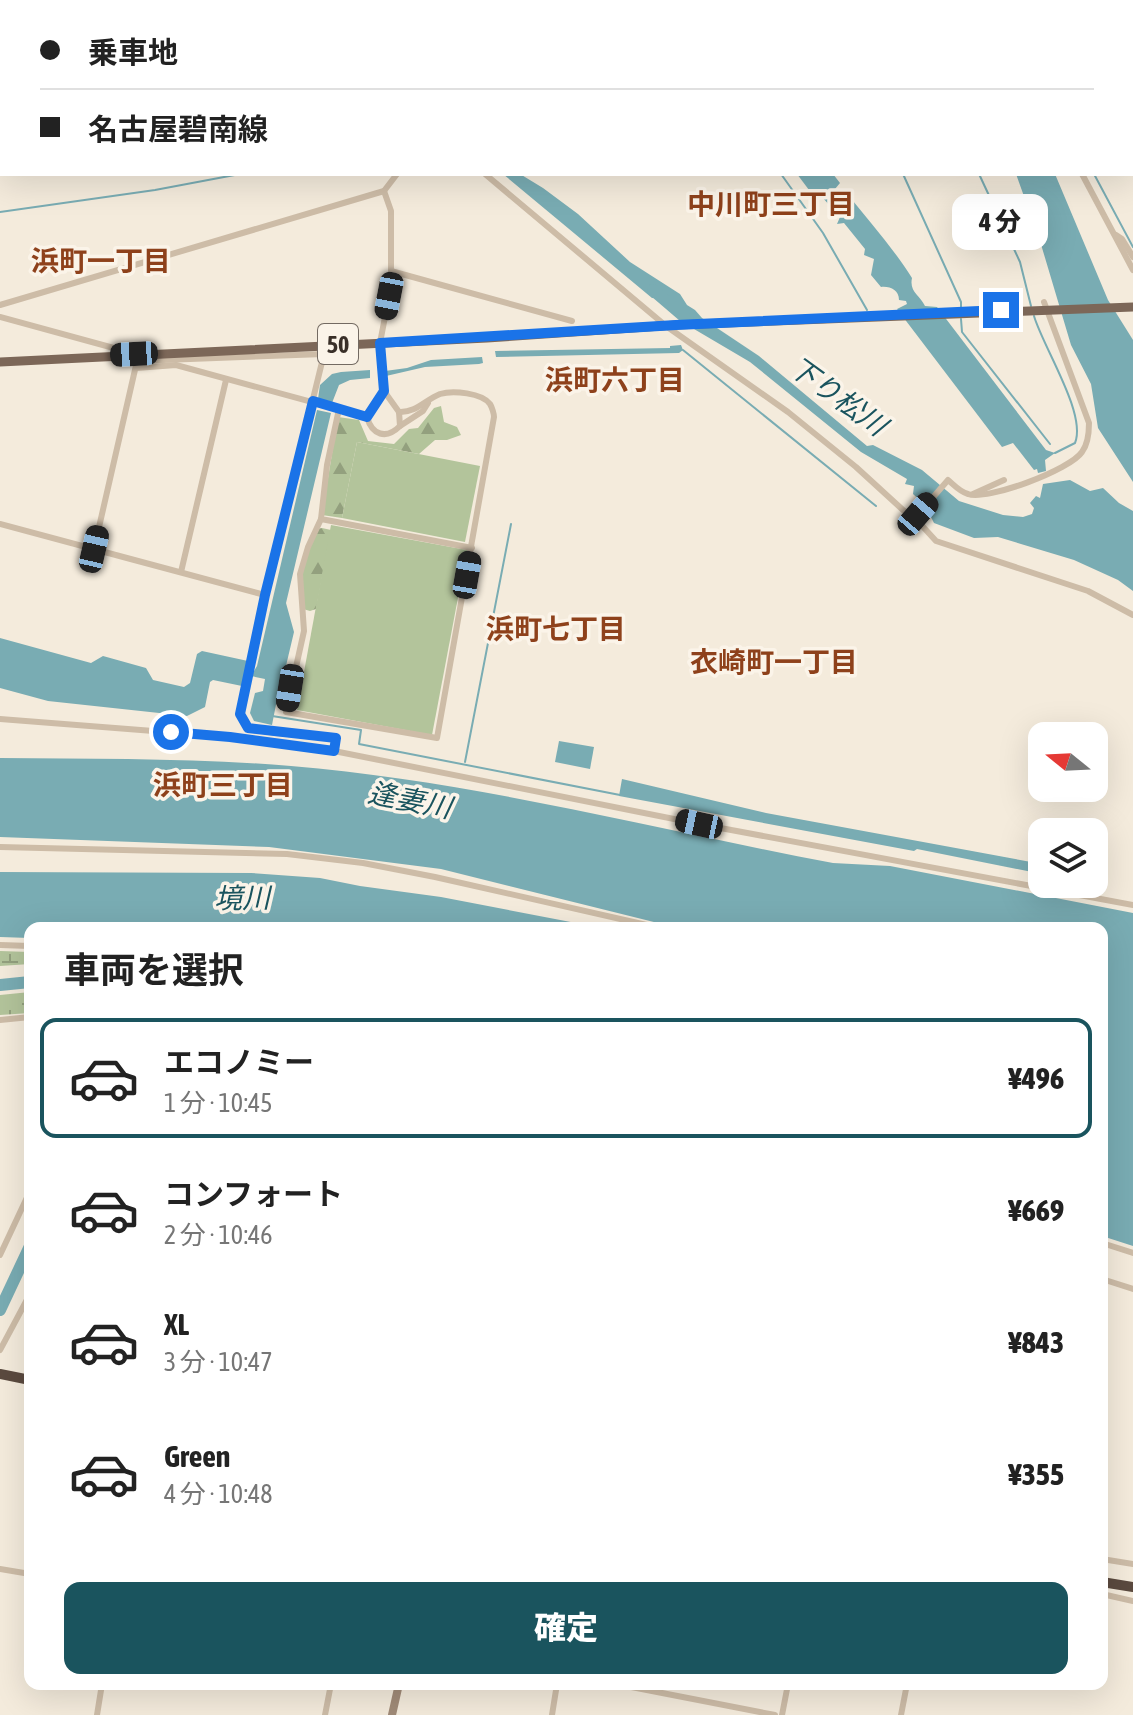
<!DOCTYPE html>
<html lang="ja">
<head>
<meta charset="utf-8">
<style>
  :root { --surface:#fff; --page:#f6f6f6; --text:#222; --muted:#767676; --line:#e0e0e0; --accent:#1a545e }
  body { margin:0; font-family:"Asap Condensed","Noto Sans JP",sans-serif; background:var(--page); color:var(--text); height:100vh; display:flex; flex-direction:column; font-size:30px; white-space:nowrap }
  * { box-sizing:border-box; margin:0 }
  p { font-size:26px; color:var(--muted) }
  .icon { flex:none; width:44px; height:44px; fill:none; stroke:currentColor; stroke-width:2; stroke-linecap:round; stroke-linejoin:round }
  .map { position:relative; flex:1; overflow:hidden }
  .sheet { position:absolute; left:24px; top:922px; width:1084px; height:768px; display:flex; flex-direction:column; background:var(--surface); border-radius:16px; box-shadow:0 8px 32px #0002 }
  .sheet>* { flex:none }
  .hud { position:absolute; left:0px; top:0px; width:1134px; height:176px; box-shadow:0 8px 32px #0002; display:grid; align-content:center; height:176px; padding:0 40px; background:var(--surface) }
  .needle { width:52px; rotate:288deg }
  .tools { position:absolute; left:1028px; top:722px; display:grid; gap:16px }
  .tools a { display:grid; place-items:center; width:80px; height:80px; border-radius:16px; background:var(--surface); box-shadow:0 8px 32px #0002; font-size:40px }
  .end { position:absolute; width:36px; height:36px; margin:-18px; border:10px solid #1a73e8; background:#fff; box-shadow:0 0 0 4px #fff }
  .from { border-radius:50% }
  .bubble { position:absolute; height:56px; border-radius:16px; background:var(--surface); box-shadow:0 8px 32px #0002; font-size:26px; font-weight:800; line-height:56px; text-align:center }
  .car { position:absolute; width:24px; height:48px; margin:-24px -12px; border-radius:10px; box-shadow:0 0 6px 2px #0007; background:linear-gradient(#222 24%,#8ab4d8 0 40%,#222 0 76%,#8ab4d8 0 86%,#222 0) }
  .hud b { display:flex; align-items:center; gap:28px; height:76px; font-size:30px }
  .hud b+b { border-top:2px solid var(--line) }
  .hud i { width:20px; height:20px; background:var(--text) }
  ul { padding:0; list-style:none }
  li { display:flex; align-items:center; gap:24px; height:120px; margin:0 16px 12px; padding:0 24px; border:4px solid transparent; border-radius:16px }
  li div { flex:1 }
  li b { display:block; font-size:30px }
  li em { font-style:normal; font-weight:800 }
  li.selected { border-color:var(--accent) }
  li>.icon { width:72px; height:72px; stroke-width:1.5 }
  h2 { padding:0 40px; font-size:36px; line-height:96px }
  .primary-button { display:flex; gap:16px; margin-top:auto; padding:16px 40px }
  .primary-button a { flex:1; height:92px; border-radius:16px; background:var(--accent); color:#fff; font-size:32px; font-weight:800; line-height:92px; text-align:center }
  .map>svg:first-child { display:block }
  .forest { fill:url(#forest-firs) }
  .wetland { fill:url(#wetland-marsh) }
  .park { fill:#b3c49b }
  .water { fill:#79acb3 }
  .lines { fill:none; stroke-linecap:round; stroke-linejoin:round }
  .stream { stroke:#79acb3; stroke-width:2 }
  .river { stroke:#79acb3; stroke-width:12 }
  .street { stroke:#cdbca7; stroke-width:6 }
  .secondary { stroke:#a18b78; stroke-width:8 }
  .primary { stroke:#7c6758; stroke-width:9 }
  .highway { stroke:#5b4a3f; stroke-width:10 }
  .route { stroke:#1a73e8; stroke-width:10 }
  .labels { text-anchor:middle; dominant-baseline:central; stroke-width:7; stroke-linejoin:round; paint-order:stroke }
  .shield { fill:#fbf4e9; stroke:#736a62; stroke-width:2 }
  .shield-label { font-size:24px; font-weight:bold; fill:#392f28 }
  .neighbourhood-label { font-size:28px; font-weight:bold; fill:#8e411b; stroke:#fbf4e9 }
  .water-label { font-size:28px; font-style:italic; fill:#1a545e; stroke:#fbf4e9 }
</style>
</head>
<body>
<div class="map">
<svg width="1133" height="1715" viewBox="0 0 1133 1715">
  <defs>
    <pattern id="forest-firs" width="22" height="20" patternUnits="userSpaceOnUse" patternTransform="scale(2)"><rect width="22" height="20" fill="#b3c49b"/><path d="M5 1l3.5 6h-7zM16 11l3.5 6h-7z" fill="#93a07e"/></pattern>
    <pattern id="wetland-marsh" width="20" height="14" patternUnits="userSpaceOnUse" patternTransform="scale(2)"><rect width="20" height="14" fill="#b3c49b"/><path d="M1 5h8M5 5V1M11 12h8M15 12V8" fill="none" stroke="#93a07e"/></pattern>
  </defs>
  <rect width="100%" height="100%" fill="#f4ebdc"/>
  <g class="forest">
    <path d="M441,406l3,16 13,5 4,8 -14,5h-12l-16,14 -62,-12 -15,76 -20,-3 16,-98 21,3 9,21 26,3 15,-15 9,-1 16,-20z"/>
    <path d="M322,528l9,2 -15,79 -6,2 -7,-2 -3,-35 17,-45z"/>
  </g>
  <g class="wetland">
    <path d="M0,951l30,1v12l-30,2z"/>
    <path d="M30,992v21l-30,2v-20z"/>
  </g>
  <g class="park">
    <path d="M357,442l123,24 -15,76 -123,-24z"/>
    <path d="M331,525l136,25 -35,185 -135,-25z"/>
  </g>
  <g class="water">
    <path d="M503,174h17l23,14 35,26 52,48 50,32 7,11 8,5 7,8 57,38 108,90 6,-1 49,25 37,31 44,14 20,2 9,-3 2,-6 -4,-5 6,-7 4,2 3,-14 27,-4 20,11 13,-3 16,15 14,8v80l-15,-11 -44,-20 -76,-23 -24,1 -40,-15 -5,-10 8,-13 -14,-7 -1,9 -9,-8 1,-8 -9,-2 2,-5 -46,-27 -111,-90 -56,-33 -13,-13 -8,-13 -6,-4 -15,-1z"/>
    <path d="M797,174h36l7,9 -5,6 4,5 6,-3c23,29 49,58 67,87 -3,14 8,17 13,28l12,1 109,143 9,3 -10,7 1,11 -8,2 -1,-4 -3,1 -21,-27 -11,4 -105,-138 10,-5 -1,-3 -7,-1c0,-10 -9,-14 -18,-13l-10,-12 3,-16 -10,-4 1,-6 -21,-26 -7,1 3,-7 -18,-20 -7,1z"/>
    <path d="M1016,174h39l53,126 25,40v142l-35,-54 -7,-44 -20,-39 -31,-104z"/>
    <path d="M681,345l2,5 -4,3 -183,4 -1,-6 175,-3v-2z"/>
    <path d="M482,357l1,6 -4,1 -54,3 -39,9 -1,-5 22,-3 24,-8z"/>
    <path d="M370,370v8l-20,2 -11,5 -7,18 -14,-4 2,-14 12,-11 9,-2z"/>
    <path d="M317,410l14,3 -45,190 8,29 -9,38v16l-5,-2 -8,41 -18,-4 -4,-8 5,-20 8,-2 2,-12 -14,-3 6,-10z"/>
    <path d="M0,638l91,25 12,-7 43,12 7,12 31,7 6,-4 7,-29 5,-3 46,10 -6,25 -29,-6 -3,2 -5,25 -18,9 -139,-15 -48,-13z"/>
    <path d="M559,741l35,6 -4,22 -35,-7z"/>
    <path d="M0,758c97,1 194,0 291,8 182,15 362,63 542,97l57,3 243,47v333l-31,-10v-308h-424l-237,-59 -172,-22 -269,-10z"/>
    <path d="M622,779l144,34 276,51v10l-125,-25 -3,2 -295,-55z"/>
    <path d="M0,872l251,1 69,5 40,8 81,11 161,31h-572v10l-30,-1z"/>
  </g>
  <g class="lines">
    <g class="stream">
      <path d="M762,0v2"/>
      <path d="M771,0v2"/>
      <path d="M837,0v2"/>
      <path d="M897,0l1,2"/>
      <path d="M1098,0l2,2"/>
      <path d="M492,2l9,-2"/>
      <path d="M777,2l8,-2"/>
      <path d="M802,2l7,-2"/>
      <path d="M1049,2l2,-2"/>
      <path d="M1132,33l1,1"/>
      <path d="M781,174l42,59 44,77"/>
      <path d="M903,174l58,128v6"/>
      <path d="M979,174l41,88 11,44"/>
      <path d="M1094,174l39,73"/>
      <path d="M0,212l155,-22 85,-16"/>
      <path d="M1034,316c9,31 53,98 41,127l-20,10"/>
      <path d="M961,319l1,13 88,112"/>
      <path d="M683,350l193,156"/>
      <path d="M272,716l89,14 -2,14 261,51"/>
      <path d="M465,762l46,-238"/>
    </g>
    <g class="river">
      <path d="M653,290l35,30"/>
      <path d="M0,985l30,-3"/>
      <path d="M0,1310l30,-64"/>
    </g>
    <g class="street">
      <path d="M70,0l1,2"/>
      <path d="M171,0l4,2"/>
      <path d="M187,0v2"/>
      <path d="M398,0v2"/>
      <path d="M1007,0l1,2"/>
      <path d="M16,2l17,-2"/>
      <path d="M243,2h21"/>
      <path d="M0,4h2"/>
      <path d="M485,174l181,152 122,86 68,55 47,43 12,8 21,23 152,50 45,24"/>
      <path d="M1082,174l51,96"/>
      <path d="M1116,235l6,4 11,18"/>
      <path d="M391,271l181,50"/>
      <path d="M0,305l384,-114 13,-17"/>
      <path d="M0,317l132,36"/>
      <path d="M136,368l40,-3 191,52c5,18 19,23 33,9l-1,-14 -15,-21 -4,-48 9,-47 2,-25v-60l-7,-20"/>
      <path d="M339,409l-12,56 -6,54 151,29"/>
      <path d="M367,417l17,-26"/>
      <path d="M400,426l23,-15 5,-8"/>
      <path d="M973,494l31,-14"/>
      <path d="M915,518l33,-38c6,5 12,12 20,14 19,7 102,-24 114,-42 6,-8 7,-19 7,-29l-45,-121"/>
      <path d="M321,519l-13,28 -8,27 4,57 -18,81 151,26 57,-321c0,-3 -2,-10 -4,-13 -8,-11 -37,-14 -50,-10 -15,6 -24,19 -41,18"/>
      <path d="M0,524c88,24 177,47 265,71l59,-241 -187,7 -43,188"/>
      <path d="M181,572l45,-192"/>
      <path d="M265,595l-25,119 8,14 27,5 61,5 -2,13"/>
      <path d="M0,719l230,18 104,14 365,73 434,81"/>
      <path d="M0,847l287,7 76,9 72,14 225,51"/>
      <path d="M0,945l30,1"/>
      <path d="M0,1020l30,-3"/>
      <path d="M1102,1243l31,10"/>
      <path d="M0,1255l30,-64"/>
      <path d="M1102,1279l31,10"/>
      <path d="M0,1350l30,-56"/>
      <path d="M1102,1559l31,5"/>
      <path d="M0,1569l30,5"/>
      <path d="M1102,1594l31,7"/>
      <path d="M616,1684l159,31"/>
      <path d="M97,1715l5,-31"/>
      <path d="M325,1715l6,-31"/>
      <path d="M552,1715l5,-31"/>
      <path d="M782,1715l6,-31"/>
      <path d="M901,1715l6,-31"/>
    </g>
    <path class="secondary" d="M392,1715l7,-31"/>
    <path class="primary" d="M0,362l487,-24 189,-13 457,-18"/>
    <g class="highway">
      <path d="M0,1374l30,6"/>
      <path d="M1102,1582l31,5"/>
    </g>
  </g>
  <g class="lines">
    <path class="route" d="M171,732l59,5 104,14 2,-13 -88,-10 -8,-14 25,-119 48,-194 54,16 17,-26 -4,-48 296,-18 325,-15"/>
  </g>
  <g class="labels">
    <rect class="shield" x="318" y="324" width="40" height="40" rx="6"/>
    <g class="shield-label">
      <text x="338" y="344">50</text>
    </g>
    <g class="neighbourhood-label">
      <text x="771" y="204">中川町三丁目</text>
      <text x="101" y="261">浜町一丁目</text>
      <text x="615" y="380">浜町六丁目</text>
      <text x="556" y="629">浜町七丁目</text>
      <text x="774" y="662">衣崎町一丁目</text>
      <text x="223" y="785">浜町三丁目</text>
    </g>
    <g class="water-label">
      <text transform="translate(838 396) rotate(36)">下り松川</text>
      <text transform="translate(410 800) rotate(11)">逢妻川</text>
      <text transform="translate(242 898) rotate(-1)">境川</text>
    </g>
  </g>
</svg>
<div class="tools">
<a><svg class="needle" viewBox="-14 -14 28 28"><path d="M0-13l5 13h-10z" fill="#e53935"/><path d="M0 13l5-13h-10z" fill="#767676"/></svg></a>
<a><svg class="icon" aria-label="layers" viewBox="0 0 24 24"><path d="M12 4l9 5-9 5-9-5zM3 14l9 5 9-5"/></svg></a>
</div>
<i class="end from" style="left:171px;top:732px"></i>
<i class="end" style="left:1001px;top:310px"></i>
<div class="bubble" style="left:952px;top:194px;width:96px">4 分</div>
<i class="car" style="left:389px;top:296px;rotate:191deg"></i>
<i class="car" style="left:134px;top:354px;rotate:267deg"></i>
<i class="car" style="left:918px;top:514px;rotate:41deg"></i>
<i class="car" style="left:94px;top:549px;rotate:13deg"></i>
<i class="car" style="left:467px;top:575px;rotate:10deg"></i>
<i class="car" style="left:290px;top:688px;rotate:189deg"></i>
<i class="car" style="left:699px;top:824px;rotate:282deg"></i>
<div class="hud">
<b><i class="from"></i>乗車地</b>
<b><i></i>名古屋碧南線</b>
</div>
<section class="sheet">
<h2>車両を選択</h2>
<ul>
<li class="selected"><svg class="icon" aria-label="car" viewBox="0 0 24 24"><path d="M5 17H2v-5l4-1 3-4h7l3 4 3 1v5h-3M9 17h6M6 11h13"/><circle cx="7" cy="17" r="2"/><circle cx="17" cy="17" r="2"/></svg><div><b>エコノミー</b><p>1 分 · 10:45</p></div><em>¥496</em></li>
<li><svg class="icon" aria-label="car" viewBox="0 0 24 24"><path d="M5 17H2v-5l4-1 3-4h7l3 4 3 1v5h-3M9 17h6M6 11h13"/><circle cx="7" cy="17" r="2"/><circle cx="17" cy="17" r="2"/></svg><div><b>コンフォート</b><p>2 分 · 10:46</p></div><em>¥669</em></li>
<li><svg class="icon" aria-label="car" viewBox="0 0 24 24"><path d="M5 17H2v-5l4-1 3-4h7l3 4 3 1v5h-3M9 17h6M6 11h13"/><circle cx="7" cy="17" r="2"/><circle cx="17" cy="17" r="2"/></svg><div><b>XL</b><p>3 分 · 10:47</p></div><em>¥843</em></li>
<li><svg class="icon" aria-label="car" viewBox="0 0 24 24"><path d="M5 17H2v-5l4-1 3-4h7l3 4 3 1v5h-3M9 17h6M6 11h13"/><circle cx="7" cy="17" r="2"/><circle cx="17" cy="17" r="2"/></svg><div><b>Green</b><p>4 分 · 10:48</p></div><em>¥355</em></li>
</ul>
<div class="primary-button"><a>確定</a></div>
</section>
</div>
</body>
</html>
